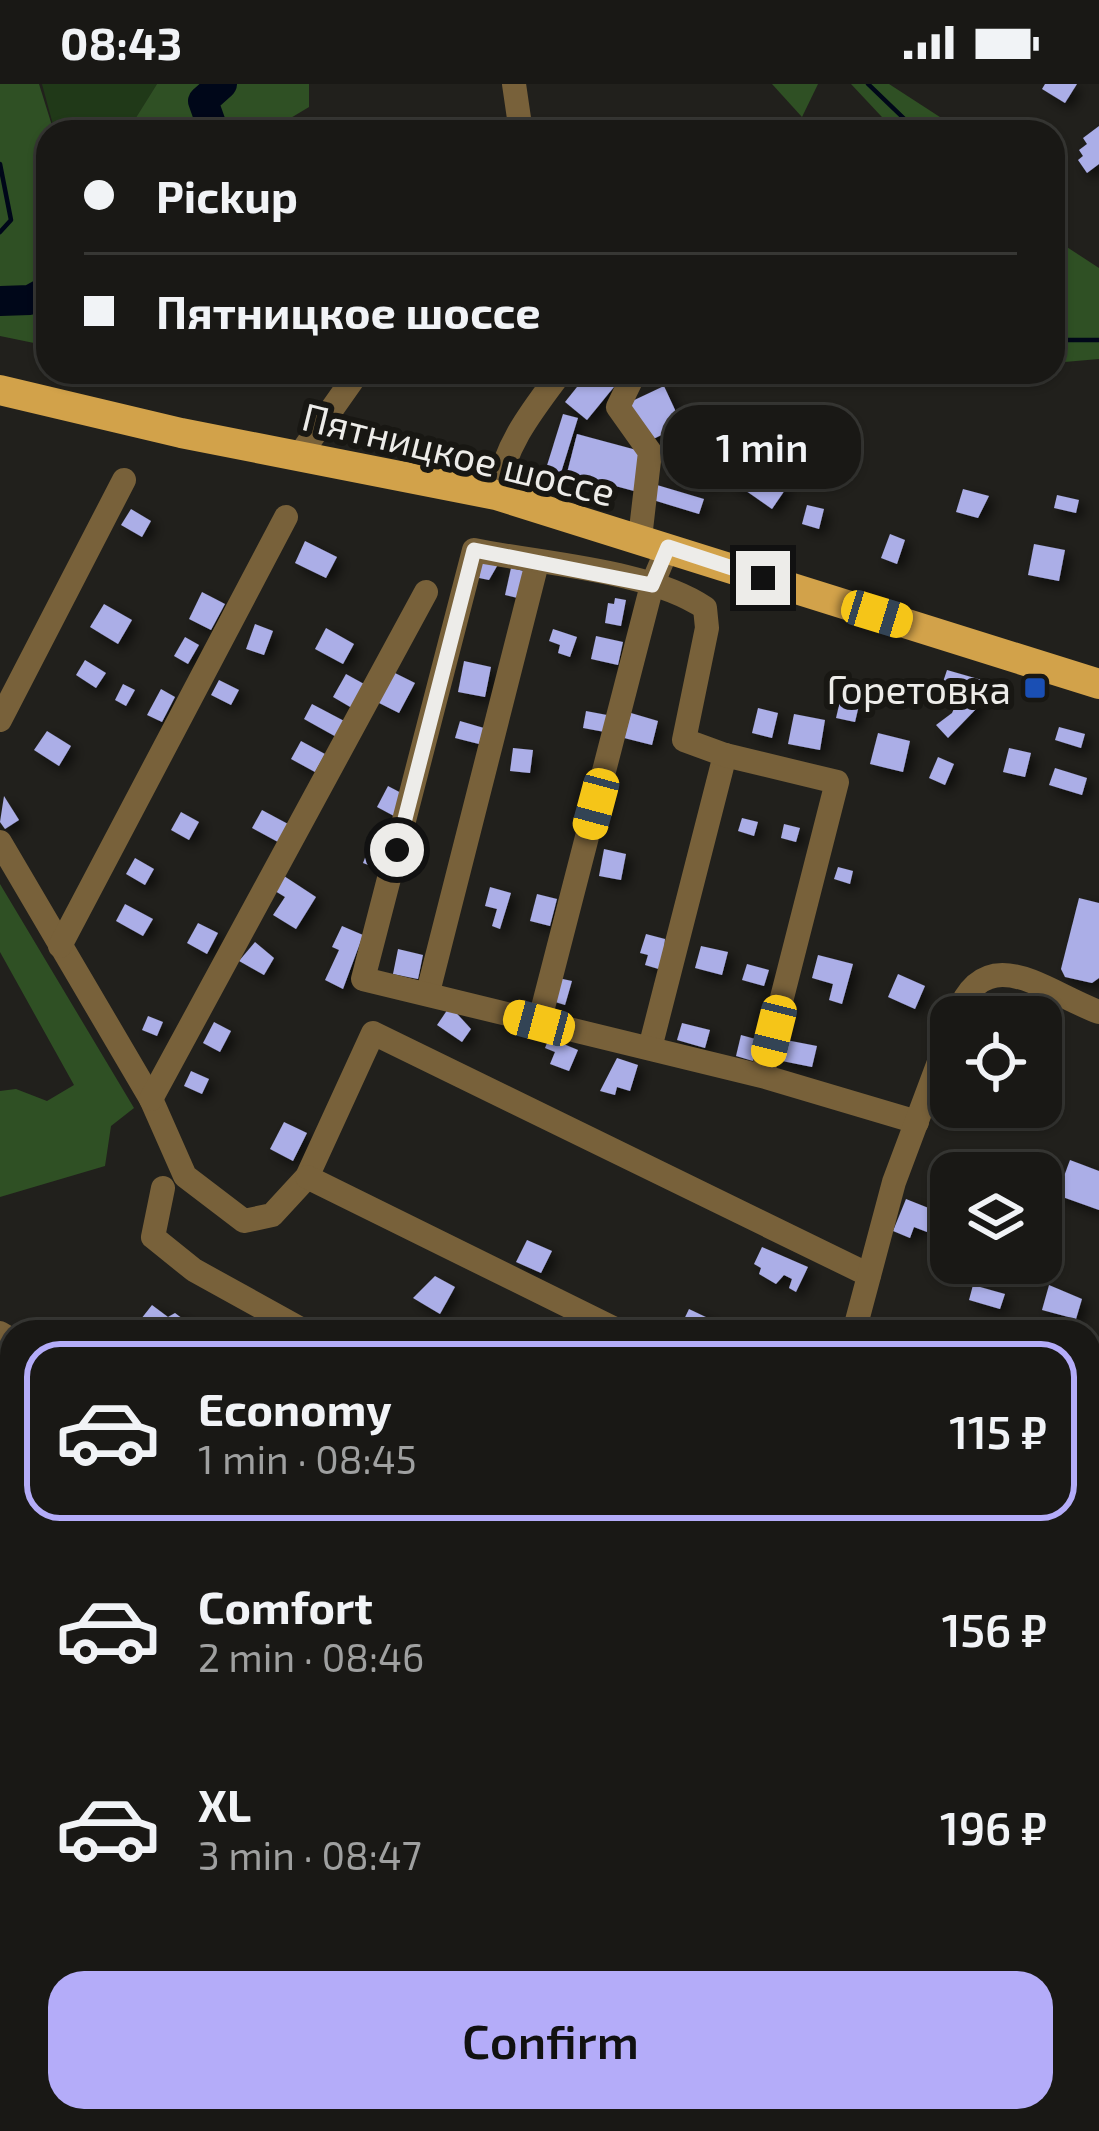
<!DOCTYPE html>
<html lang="en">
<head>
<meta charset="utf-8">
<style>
  :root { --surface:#191815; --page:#262522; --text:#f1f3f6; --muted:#9fa0a0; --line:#373734; --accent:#b4acf9 }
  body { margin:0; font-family:"Exo 2",sans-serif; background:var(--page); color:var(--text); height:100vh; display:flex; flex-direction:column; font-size:45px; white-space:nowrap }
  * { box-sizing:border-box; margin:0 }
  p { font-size:39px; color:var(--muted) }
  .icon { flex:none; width:66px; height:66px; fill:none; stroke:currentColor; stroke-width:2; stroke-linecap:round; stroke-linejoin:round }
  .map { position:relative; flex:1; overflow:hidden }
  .panel { position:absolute; left:0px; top:1236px; width:1101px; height:813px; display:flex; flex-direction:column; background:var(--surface); border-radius:36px 36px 0 0; box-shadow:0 3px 9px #0004,0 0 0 3px var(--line) }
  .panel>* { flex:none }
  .guide { position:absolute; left:36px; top:36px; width:1029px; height:264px; border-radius:36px; box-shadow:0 3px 9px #0004,0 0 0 3px var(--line); display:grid; align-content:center; height:264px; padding:0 48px; background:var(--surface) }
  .fabs { position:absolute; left:930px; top:912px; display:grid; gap:24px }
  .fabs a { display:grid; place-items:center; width:132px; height:132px; border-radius:24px; background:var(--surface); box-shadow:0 3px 9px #0004,0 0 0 3px var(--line); font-size:60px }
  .end { position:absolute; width:54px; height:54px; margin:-27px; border:15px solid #edece9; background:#111; box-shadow:0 0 0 6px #111 }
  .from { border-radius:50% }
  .bubble { position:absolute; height:84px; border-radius:36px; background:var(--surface); box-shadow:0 3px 9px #0004,0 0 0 3px var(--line); font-size:39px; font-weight:600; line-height:84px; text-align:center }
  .car { position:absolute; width:36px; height:72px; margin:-36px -18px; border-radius:15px; box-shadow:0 0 9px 3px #0007; background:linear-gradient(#f5c518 24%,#345 0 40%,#f5c518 0 76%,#345 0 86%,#f5c518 0) }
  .guide b { display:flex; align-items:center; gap:42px; height:114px; font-size:45px }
  .guide b+b { border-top:3px solid var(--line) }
  .guide i { width:30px; height:30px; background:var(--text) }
  ul { padding:21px 0 0; list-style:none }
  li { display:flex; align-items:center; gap:36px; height:180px; margin:0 24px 18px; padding:0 24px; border:6px solid transparent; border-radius:36px }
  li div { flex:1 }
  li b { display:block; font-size:45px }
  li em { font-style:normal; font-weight:600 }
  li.on { border-color:var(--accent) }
  li>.icon { width:108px; height:108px; stroke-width:1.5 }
  .action { display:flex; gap:24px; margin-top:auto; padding:24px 48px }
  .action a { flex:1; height:138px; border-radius:36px; background:var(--accent); color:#111; font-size:48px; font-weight:600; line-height:138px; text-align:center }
  .status { display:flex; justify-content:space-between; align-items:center; height:84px; padding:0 60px; background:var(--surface); direction:ltr }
  .status svg { height:33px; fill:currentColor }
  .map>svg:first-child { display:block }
  .green { fill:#203918 }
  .forest { fill:#2f5024 }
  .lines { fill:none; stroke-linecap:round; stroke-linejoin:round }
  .stream { stroke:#000719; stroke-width:4.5 }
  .river { stroke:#000719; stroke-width:30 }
  .building { fill:#abaee7; filter:url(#shadow) }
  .minor { stroke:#78613a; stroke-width:24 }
  .major { stroke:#d2a24a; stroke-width:30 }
  .route { stroke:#edece9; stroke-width:15 }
  .transit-dot { fill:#1a4fb4; stroke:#181713; stroke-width:4.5 }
  .labels { text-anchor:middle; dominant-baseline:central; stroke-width:12; stroke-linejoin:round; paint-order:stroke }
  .street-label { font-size:39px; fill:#edece9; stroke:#181713 }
  .poi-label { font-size:39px; fill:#edece9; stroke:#181713; text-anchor:end }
</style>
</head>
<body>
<div class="status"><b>08:43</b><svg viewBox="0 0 49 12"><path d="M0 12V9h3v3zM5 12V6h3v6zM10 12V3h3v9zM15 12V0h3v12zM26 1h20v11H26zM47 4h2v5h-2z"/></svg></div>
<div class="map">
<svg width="1099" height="2047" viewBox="0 0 1099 2047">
  <defs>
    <filter id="shadow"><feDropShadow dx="5.5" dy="5.5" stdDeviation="6" flood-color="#0009"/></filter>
  </defs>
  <rect width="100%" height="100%" fill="#21201c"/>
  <path class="green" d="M42,0h115l-30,48h-72z"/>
  <g class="forest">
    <path d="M0,0h39l15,48h-6v199l-14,12 -34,-7z"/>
    <path d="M157,0h152v23l-30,18 -2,7h-150z"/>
    <path d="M772,0h46l-16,33z"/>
    <path d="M851,0h38l74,48h-67z"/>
    <path d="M1053,154l46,30v91l-46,4z"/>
    <path d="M0,800l134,224 -23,18 -6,40 -105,31v-106l16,-2 31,12 27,-16 -74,-133z"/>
  </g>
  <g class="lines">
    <g class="stream">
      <path d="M868,0l50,48"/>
      <path d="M0,80l11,56 -11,12"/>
      <path d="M1053,256h46"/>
    </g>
    <g class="river">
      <path d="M214,48l-11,-31 19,-17"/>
      <path d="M0,217l30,-1 18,-10"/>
    </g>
  </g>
  <g class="building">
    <path d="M1045,0h32l-12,19 -23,-14z"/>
    <path d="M1099,42v38l-12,9 -9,-13 5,-4 -4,-6 8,-6 -4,-6z"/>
    <path d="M589,288h16l13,10 -31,38 -22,-18z"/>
    <path d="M664,302l18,39 -35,17 -19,-39z"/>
    <path d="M563,330l15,4 -19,61 -15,-4z"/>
    <path d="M791,347l18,5 -5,17 -18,-4z"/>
    <path d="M577,350l67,18 -10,39 -67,-18z"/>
    <path d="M679,360l40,14 -9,26 -40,-13z"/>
    <path d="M746,376l41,27 -15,22 -40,-28z"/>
    <path d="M657,401l47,14 -5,15 -46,-14z"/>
    <path d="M963,405l26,7 -11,22 -22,-6z"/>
    <path d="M1057,411l22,5 -3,13 -22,-5z"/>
    <path d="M807,421l17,4 -5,20 -17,-5z"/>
    <path d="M131,425l20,12 -9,16 -21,-12z"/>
    <path d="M890,450l15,6 -8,24 -16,-6z"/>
    <path d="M305,457l32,16 -11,21 -31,-15z"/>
    <path d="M1034,460l31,6 -6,31 -31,-6z"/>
    <path d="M482,474l18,3 -11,19 -10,-2z"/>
    <path d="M511,484l17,4 -6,27 -17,-4z"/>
    <path d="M202,508l23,12 -14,26 -22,-11z"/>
    <path d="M615,514l11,2 -5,26 -16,-3 3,-20 6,1z"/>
    <path d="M104,520l28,16 -14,24 -28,-17z"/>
    <path d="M255,540l18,7 -9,24 -18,-6z"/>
    <path d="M326,544l28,16 -11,20 -28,-15z"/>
    <path d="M553,545l24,8 -7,20 -12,-4 2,-8 -11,-4z"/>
    <path d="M596,552l27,6 -5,23 -27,-6z"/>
    <path d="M185,553l14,8 -11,19 -14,-8z"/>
    <path d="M85,576l21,13 -10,15 -20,-13z"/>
    <path d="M464,577l27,6 -6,30 -27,-5z"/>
    <path d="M947,586l38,11 -8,27 -29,30 -12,-13 16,-12 10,-22 -20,-6z"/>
    <path d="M393,588l22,11 -16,30 -22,-11z"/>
    <path d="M346,590l18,10 -12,24 -19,-11z"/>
    <path d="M219,596l20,10 -8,15 -20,-10z"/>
    <path d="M123,600l12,6 -9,16 -11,-6z"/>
    <path d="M161,605l14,8 -13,25 -15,-7z"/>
    <path d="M840,617l19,4 -4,17 -19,-4z"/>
    <path d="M312,620l36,19 -8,16 -36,-20z"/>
    <path d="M758,624l20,5 -6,25 -20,-5z"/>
    <path d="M586,627l21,4 -2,17 -22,-4z"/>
    <path d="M631,629l27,8 -6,24 -28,-7z"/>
    <path d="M794,630l31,6 -5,30 -32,-6z"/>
    <path d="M460,637l24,7 -5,16 -24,-6z"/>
    <path d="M1059,643l26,7 -4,14 -26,-8z"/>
    <path d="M47,647l24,15 -12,20 -25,-16z"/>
    <path d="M878,649l32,8 -7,31 -33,-8z"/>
    <path d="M301,657l24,13 -10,18 -24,-13z"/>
    <path d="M513,664l20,2 -3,23 -20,-2z"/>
    <path d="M1009,664l22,5 -6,24 -22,-5z"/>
    <path d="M938,673l16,7 -9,21 -16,-7z"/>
    <path d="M1055,684l32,10 -5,17 -33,-10z"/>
    <path d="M388,702l17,9 -11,21 -17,-9z"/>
    <path d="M4,712l15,24 -14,9 -5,-7z"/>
    <path d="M262,726l26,14 -10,18 -26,-14z"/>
    <path d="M181,728l18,10 -10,18 -18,-10z"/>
    <path d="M742,734l16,4 -4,14 -16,-5z"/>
    <path d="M784,740l16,4 -4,14 -15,-4z"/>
    <path d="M374,751l16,6 -11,28 -16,-6z"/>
    <path d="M604,765l22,5 -5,26 -22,-4z"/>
    <path d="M135,774l19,11 -9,16 -19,-11z"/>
    <path d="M838,783l15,4 -3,13 -16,-5z"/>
    <path d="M284,792l32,21 -20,32 -23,-14 12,-18 -10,-6z"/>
    <path d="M490,803l21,6 -11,36 -8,-3 5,-17 -12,-3z"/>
    <path d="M537,810l20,5 -7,27 -20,-5z"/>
    <path d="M1079,814l20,5v75l-7,5 -27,-6 -4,-8z"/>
    <path d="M125,820l28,15 -10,17 -27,-15z"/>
    <path d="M198,839l20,10 -11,21 -20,-11z"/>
    <path d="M342,842l21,9 -20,54 -18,-9 14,-30 -7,-3z"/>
    <path d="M646,850l19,5 -3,31 -17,-5 3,-10 -8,-2z"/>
    <path d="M255,858l19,16 -10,17 -25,-14z"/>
    <path d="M701,862l27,6 -6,23 -27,-7z"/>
    <path d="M398,865l25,6 -5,24 -25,-5z"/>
    <path d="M818,871l35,9 -11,40 -13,-4 4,-16 -21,-6z"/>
    <path d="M747,880l22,6 -5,16 -22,-6z"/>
    <path d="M898,890l27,12 -10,23 -27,-12z"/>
    <path d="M558,894l14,3 -7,24 -13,-4z"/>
    <path d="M450,922l21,23 -9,13 -25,-17z"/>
    <path d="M148,932l15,6 -6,14 -15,-6z"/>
    <path d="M214,938l17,9 -11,21 -17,-9z"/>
    <path d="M682,939l28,7 -5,18 -28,-8z"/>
    <path d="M741,951l18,5 -6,21 -17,-5z"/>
    <path d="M549,954l29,12 -9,21 -19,-7 5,-12 -10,-4z"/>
    <path d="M786,956l31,6 -5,21 -30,-6z"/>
    <path d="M617,974l21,7 -8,26 -13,-4 -2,8 -15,-4z"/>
    <path d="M191,987l18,8 -7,15 -18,-8z"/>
    <path d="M284,1038l23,11 -14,28 -23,-12z"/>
    <path d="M1070,1076l29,11v39l-42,-15z"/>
    <path d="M906,1115l30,12 -9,21 -13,-5 -4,11 -17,-7z"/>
    <path d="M527,1156l25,11 -11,22 -25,-11z"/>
    <path d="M762,1163l46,20 -12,25 -7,-4 3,-9 -8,-4 -8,9 -17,-10 2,-6 -7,-4z"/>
    <path d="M435,1192l20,11 -15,27 -27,-16z"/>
    <path d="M973,1201l32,9 -5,15 -31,-9z"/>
    <path d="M1049,1201l33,14 -6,20 -34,-9z"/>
    <path d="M152,1221l16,12 7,-4 12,9 -7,10h-22l-17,-13z"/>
    <path d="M689,1225l23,11 -6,12h-28z"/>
    <path d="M12,1289v30l-12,-7z"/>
    <path d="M1095,1432l3,31h-9v-30z"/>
    <path d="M0,1581l12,6 -12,25z"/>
    <path d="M1097,1612l2,29 -10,1v-29z"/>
    <path d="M0,1886l12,8 -5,29 -7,-5z"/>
  </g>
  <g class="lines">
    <g class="minor">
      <path d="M514,0l7,48"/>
      <path d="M635,288l-17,35 32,45 -10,86"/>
      <path d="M301,369l57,-81"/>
      <path d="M496,411c9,-51 35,-83 65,-123"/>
      <path d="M0,636l124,-240"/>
      <path d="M0,758l151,257 34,77 59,45 28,-6 35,-38 66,-144 496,242"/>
      <path d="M60,862l226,-429"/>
      <path d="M428,908l109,-429"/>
      <path d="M956,933c30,-80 88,-25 143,-5"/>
      <path d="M539,939l113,-438 16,-38"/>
      <path d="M650,964l75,-293"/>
      <path d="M762,992l75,-294 -112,-27 -41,-15 23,-112 -2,-20c-56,-38 -163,-44 -231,-58l-111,429 399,97 155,46"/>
      <path d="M151,1015l275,-507"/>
      <path d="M307,1093l314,155"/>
      <path d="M163,1104l-10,49 41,33 112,62"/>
      <path d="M854,1248l40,-150 57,-152"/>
      <path d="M0,1249l12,7"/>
      <path d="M1089,1296l10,-4"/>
      <path d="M0,1434l12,7"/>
      <path d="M0,1628l12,7"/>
      <path d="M0,1824l12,7"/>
      <path d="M1089,1983l10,-1"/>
      <path d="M0,2024l12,5"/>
      <path d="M31,2037l24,10"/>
      <path d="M927,2037l1,10"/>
      <path d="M295,2047l5,-10"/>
      <path d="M481,2047l6,-10"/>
      <path d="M664,2047l6,-10"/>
    </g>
    <path class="major" d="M0,306l181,43 315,62 603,189"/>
  </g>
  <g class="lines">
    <path class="route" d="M397,766l77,-300 178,35 16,-38 95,31"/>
  </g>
  <rect class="transit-dot" x="1023" y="592" width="24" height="24" rx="6"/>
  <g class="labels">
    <g class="street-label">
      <text transform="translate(459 369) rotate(14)">Пятницкое шоссе</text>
    </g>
    <g class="poi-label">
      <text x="1011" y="604">Горетовка</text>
    </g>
  </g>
</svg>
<div class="fabs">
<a><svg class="icon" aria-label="locate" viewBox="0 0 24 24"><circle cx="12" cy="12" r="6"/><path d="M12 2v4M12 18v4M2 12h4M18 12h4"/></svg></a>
<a><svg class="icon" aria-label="layers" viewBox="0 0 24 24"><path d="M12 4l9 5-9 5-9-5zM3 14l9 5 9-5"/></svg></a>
</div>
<i class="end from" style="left:397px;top:766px"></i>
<i class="end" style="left:763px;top:494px"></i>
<div class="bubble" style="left:663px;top:321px;width:198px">1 min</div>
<i class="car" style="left:877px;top:530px;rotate:107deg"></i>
<i class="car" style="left:596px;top:720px;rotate:195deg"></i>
<i class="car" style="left:539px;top:939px;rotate:285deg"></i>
<i class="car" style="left:774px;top:947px;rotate:194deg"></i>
<div class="guide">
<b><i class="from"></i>Pickup</b>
<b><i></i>Пятницкое шоссе</b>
</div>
<section class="panel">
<ul>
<li class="on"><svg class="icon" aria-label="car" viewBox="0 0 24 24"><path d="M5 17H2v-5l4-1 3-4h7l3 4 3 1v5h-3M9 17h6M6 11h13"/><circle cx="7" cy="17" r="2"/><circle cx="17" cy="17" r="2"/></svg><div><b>Economy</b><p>1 min · 08:45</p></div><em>115 ₽</em></li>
<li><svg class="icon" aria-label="car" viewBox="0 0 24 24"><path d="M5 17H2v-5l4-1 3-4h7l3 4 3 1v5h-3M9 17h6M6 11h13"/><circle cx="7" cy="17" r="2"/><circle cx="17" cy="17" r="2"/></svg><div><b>Comfort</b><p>2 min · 08:46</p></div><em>156 ₽</em></li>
<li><svg class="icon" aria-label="car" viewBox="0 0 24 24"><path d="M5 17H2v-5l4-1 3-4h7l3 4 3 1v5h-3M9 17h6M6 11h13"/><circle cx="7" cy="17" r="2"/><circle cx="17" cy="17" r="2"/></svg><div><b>XL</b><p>3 min · 08:47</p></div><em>196 ₽</em></li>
</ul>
<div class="action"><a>Confirm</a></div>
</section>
</div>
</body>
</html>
